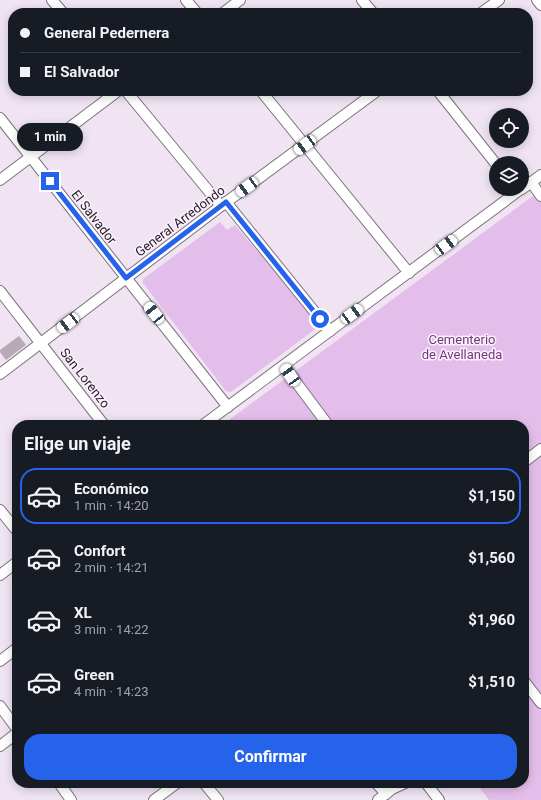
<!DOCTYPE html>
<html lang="es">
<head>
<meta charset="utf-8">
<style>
  :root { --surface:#171b24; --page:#242831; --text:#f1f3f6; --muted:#9ea1a6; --line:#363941; --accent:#2563eb }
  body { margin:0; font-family:Roboto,sans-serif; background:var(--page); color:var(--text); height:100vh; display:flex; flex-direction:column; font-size:15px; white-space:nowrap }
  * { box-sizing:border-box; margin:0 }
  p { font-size:13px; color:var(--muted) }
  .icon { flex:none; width:22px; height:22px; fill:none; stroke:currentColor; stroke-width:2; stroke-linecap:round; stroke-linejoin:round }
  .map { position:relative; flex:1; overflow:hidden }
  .panel { position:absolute; left:12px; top:420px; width:517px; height:368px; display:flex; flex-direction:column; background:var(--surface); border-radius:16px; box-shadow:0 2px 10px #0003 }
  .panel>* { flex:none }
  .hud { position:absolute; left:8px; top:8px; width:525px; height:88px; border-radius:16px; box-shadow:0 2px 10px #0003; display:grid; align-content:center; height:88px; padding:0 12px; background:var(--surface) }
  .tools { position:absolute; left:489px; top:108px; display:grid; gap:8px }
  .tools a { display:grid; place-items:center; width:40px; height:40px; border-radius:50%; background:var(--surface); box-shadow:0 2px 10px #0003; font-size:20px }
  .end { position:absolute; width:18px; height:18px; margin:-9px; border:5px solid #2563eb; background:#fff; box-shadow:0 0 0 2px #fff }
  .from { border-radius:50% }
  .bubble { position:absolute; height:28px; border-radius:14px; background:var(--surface); box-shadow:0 2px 10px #0003; font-size:13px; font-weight:700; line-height:28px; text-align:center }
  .car { position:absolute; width:12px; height:24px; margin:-12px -6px; border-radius:5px; box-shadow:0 0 3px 1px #0007; background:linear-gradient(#fff 24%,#345 0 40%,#fff 0 76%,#345 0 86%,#fff 0) }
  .hud b { display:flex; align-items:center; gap:14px; height:38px; font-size:15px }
  .hud b+b { border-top:1px solid var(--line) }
  .hud i { width:10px; height:10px; background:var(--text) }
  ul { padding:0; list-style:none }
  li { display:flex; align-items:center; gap:12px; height:56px; margin:0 8px 6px; padding:0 4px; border:2px solid transparent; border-radius:16px }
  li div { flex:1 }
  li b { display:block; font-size:15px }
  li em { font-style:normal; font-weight:700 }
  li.selected { border-color:var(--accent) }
  li>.icon { width:36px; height:36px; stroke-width:1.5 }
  h2 { padding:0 12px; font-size:18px; line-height:48px }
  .action { display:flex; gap:8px; margin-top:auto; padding:8px 12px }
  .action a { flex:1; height:46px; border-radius:16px; background:var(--accent); color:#fff; font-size:16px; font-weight:700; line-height:46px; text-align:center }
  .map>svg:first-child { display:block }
  .green { fill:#e4beea }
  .building { fill:#b7abb8 }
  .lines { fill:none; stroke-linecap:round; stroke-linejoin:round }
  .minor-casing { stroke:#7d727e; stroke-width:12 }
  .minor { stroke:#fff; stroke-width:10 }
  .route { stroke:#2563eb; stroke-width:5 }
  .labels { text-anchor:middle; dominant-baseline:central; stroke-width:3; stroke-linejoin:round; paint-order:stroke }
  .street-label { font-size:13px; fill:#252126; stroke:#fdf1ff }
  .park-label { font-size:13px; fill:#6e3b77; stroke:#fdf1ff }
</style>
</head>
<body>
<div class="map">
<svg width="541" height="800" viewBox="0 0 541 800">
  <rect width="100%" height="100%" fill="#f0e4f2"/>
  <g class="green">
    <path d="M541,190v610h-52l-13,-17h48v-358h-302z"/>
    <path d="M220,222l7,8 8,-5 84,98 -1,4 -87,65 -5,-1 -83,-108v-4z"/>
  </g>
  <path class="building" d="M19,336l7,9 -20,15 -6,-8v-2z"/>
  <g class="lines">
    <defs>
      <g id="minor">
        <path d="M52,0l11,13"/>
        <path d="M186,0l11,13"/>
        <path d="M362,0l11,13"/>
        <path d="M537,0l4,5"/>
        <path d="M223,13l17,-13"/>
        <path d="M481,13l18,-13"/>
        <path d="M126,91l95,115"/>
        <path d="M261,91l148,182"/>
        <path d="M438,91l58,73"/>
        <path d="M0,118l228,289"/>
        <path d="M0,180l118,-89"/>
        <path d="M531,182l10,14"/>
        <path d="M522,189l19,-14"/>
        <path d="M226,202l104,129"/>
        <path d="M0,291l104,134"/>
        <path d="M284,366l44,59"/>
        <path d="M0,374l221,-168 156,-115"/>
        <path d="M203,425l318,-236"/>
        <path d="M524,462l17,-13"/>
        <path d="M0,510l17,21"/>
        <path d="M0,575l17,-13"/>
        <path d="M0,661l17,-13"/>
        <path d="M524,681l17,22"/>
        <path d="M0,706l17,23"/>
        <path d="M0,746l17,-13"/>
        <path d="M59,783l12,17"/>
        <path d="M204,783l14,17"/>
        <path d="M376,783l10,11"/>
        <path d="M426,783l13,17"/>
        <path d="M154,800l23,-17"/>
        <path d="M378,800l14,-11 13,-6"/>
      </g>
    </defs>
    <use href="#minor" class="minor-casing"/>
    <use href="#minor" class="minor"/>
  </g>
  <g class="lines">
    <path class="route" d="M50,181l76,97 100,-76 94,117"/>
  </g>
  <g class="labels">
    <g class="street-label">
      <text transform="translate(94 217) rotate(52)">El Salvador</text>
      <text transform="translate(180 221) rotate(-37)">General Arredondo</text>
      <text transform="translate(85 378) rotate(52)">San Lorenzo</text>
    </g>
    <g class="park-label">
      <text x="462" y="339">Cementerio<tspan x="462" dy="15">de Avellaneda</tspan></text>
    </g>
  </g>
</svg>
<div class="tools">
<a><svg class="icon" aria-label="locate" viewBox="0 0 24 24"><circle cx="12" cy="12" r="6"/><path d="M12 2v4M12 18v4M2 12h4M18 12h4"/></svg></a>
<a><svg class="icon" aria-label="layers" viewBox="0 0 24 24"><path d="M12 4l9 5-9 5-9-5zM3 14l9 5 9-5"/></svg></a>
</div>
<i class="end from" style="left:320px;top:319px"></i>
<i class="end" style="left:50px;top:181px"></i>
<div class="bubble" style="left:17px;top:123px;width:66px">1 min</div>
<i class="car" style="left:305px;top:145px;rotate:234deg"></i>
<i class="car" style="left:247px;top:187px;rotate:234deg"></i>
<i class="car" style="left:446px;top:245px;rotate:54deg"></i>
<i class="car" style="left:154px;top:313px;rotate:321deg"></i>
<i class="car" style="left:352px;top:314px;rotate:54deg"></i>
<i class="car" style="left:68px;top:323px;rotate:233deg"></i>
<i class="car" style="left:290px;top:375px;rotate:326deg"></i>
<div class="hud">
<b><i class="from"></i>General Pedernera</b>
<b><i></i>El Salvador</b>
</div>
<section class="panel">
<h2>Elige un viaje</h2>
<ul>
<li class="selected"><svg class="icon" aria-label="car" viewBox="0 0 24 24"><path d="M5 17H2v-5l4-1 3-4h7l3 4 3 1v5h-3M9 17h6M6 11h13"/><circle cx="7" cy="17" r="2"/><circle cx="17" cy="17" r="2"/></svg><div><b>Económico</b><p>1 min · 14:20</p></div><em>$1,150</em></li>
<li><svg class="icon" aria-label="car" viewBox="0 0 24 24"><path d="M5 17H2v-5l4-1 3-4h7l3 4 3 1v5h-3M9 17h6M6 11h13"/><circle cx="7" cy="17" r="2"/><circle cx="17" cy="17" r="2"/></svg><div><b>Confort</b><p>2 min · 14:21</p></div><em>$1,560</em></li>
<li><svg class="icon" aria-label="car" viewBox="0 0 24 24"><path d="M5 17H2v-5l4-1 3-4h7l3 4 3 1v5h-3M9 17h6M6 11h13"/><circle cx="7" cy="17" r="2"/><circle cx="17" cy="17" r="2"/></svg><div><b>XL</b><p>3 min · 14:22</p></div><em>$1,960</em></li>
<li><svg class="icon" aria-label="car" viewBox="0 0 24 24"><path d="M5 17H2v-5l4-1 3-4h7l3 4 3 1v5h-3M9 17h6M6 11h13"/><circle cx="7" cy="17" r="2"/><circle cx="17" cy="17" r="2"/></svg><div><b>Green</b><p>4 min · 14:23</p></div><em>$1,510</em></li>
</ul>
<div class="action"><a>Confirmar</a></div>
</section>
</div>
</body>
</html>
